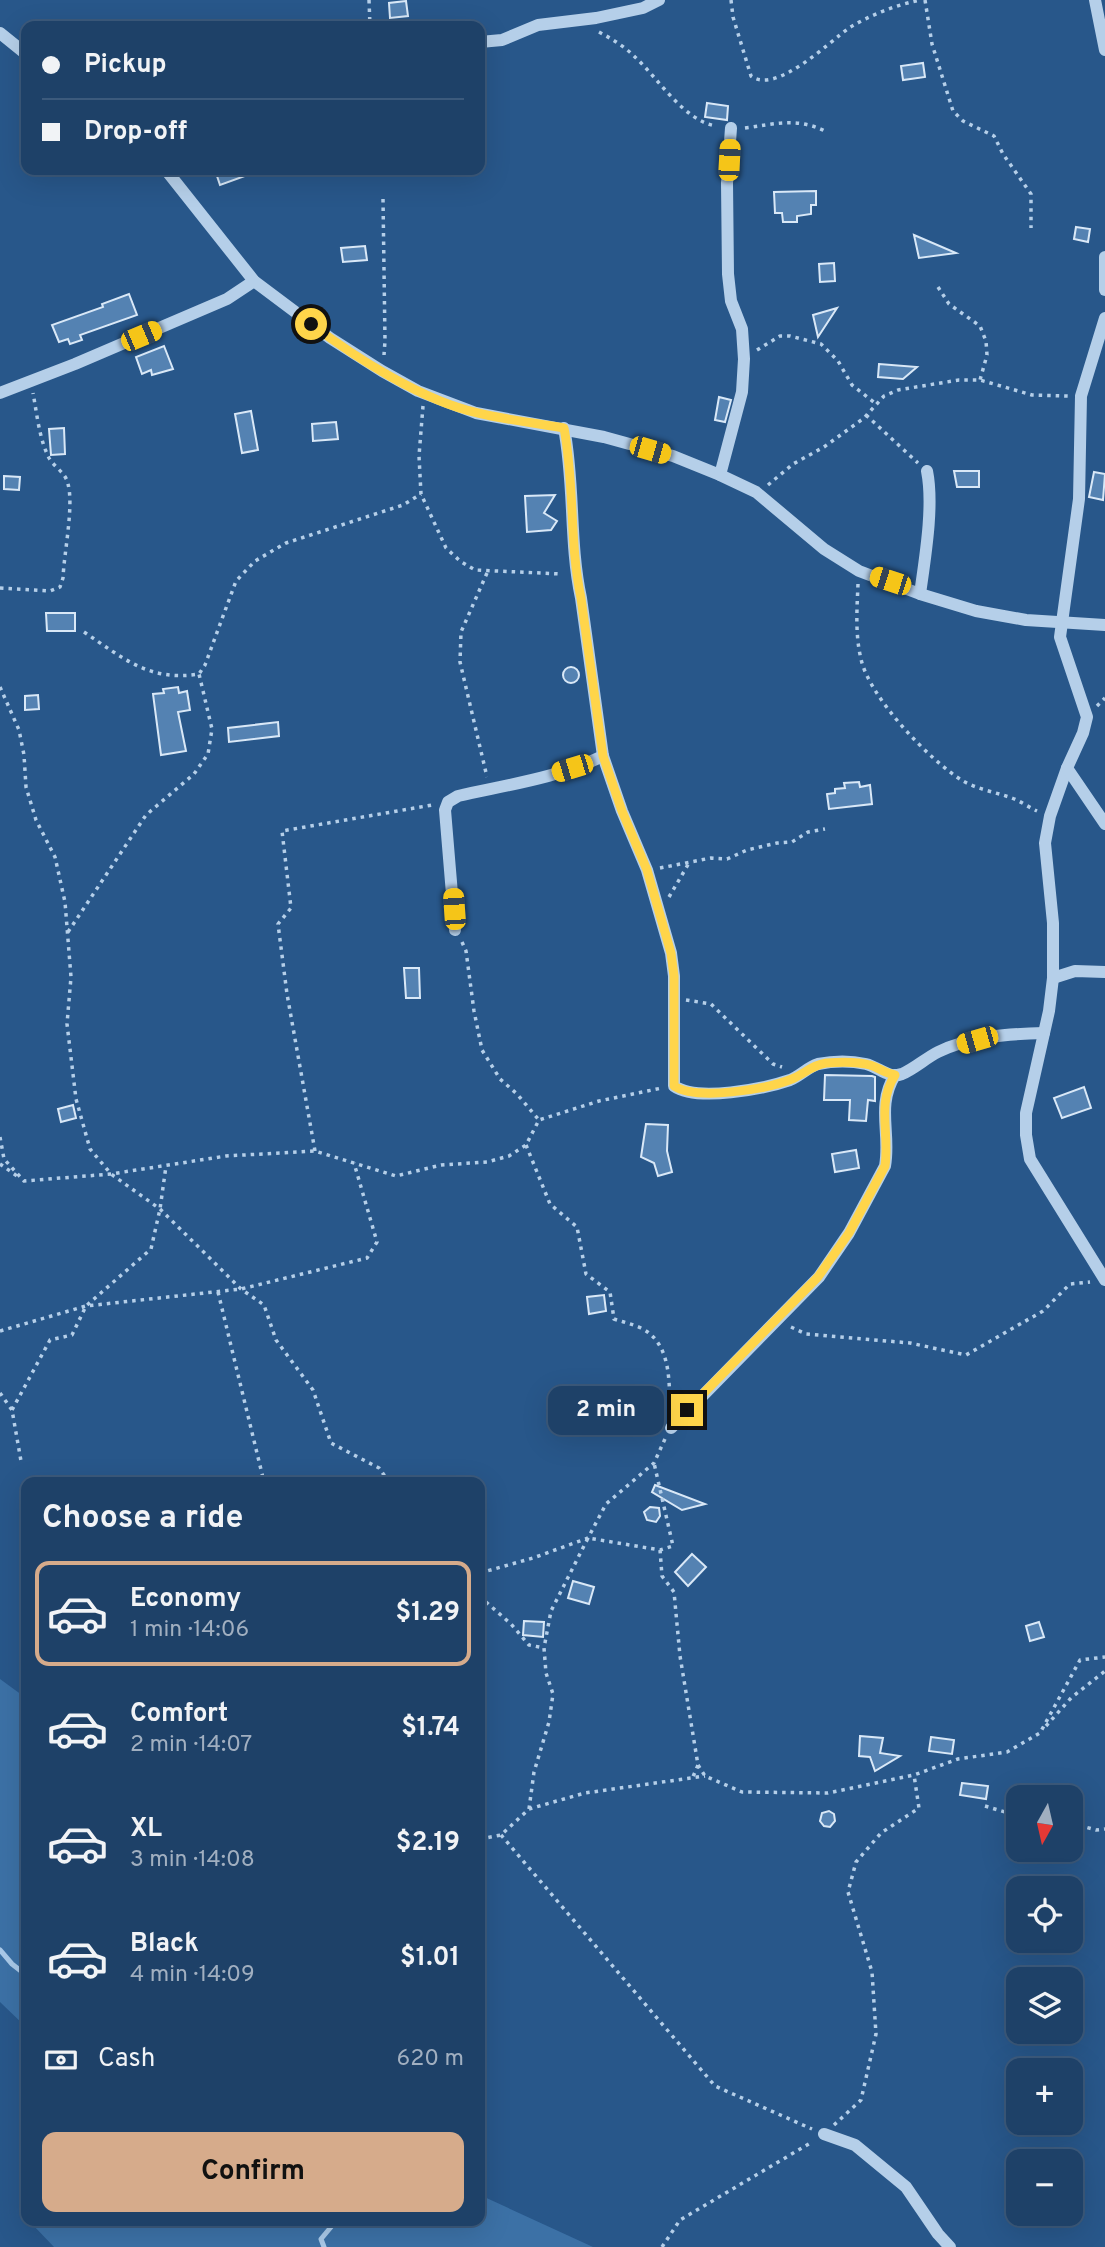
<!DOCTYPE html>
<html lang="en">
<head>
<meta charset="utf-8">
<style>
  :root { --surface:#1e4168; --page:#26486e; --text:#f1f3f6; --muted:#a1afc0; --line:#3c5a7c; --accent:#d6ab8b }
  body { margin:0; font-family:Overpass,sans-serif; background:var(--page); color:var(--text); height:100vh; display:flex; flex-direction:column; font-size:26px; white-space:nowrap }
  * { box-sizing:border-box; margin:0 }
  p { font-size:23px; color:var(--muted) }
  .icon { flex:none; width:38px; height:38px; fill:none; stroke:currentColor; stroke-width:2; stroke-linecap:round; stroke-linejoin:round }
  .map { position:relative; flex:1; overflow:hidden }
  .details { position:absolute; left:21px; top:1477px; width:464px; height:749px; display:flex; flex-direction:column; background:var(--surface); border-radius:14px; box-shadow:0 7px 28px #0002,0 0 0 2px var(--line) }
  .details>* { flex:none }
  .hud { position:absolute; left:21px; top:21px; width:464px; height:154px; border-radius:14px; box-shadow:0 7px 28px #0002,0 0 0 2px var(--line); display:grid; align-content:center; height:154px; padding:0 21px; background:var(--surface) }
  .needle { width:46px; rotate:188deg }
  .fabs { position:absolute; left:1006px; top:1785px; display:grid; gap:14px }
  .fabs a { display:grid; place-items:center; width:77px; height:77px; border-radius:14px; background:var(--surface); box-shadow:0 7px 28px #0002,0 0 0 2px var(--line); font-size:35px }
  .end { position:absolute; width:32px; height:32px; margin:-16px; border:9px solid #ffd54a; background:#111; box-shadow:0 0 0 4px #111 }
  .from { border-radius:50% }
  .bubble { position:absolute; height:49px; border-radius:14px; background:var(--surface); box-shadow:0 7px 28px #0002,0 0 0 2px var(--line); font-size:23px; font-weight:700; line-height:49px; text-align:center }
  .car { position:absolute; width:21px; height:42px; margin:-21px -10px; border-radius:9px; box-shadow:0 0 5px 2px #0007; background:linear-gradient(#f5c518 24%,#345 0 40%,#f5c518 0 76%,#345 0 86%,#f5c518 0) }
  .hud b { display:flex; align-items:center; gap:24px; height:66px; font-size:26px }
  .hud b+b { border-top:2px solid var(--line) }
  .hud i { width:18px; height:18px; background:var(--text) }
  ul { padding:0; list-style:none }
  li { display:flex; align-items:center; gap:21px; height:105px; margin:0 14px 10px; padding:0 7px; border:4px solid transparent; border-radius:14px }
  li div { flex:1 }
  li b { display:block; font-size:26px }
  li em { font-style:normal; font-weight:700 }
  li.current { border-color:var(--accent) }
  li>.icon { width:63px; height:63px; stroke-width:1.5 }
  h2 { padding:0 21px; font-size:32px; line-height:84px }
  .pay { display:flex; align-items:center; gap:18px; height:77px; padding:0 21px; font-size:26px }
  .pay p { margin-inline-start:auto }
  .action { display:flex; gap:14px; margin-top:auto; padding:14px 21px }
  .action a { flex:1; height:80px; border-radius:14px; background:var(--accent); color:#111; font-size:28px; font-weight:700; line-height:80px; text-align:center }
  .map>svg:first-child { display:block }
  .green { fill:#3c71a6 }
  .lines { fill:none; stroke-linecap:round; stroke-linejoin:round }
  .stream { stroke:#aacae9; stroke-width:5 }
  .building { fill:#5482b2; stroke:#d9e8f7; stroke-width:2 }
  .path { stroke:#b5cfe9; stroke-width:3.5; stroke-dasharray:3.5 5; stroke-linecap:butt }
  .minor { stroke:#b5cfe9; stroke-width:12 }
  .route { stroke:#ffd54a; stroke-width:9 }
</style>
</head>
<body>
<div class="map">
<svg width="1105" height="2247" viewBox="0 0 1105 2247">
  <rect width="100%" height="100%" fill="#28578a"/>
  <g class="green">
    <path d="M0,1679l26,19v329l-26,-25z"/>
    <path d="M480,2195l113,52h-539l-22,-23 1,-3h447z"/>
  </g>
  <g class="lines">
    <g class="stream">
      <path d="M0,1950l12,14 14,11"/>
      <path d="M324,2247l-3,-8 15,-18"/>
    </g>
  </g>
  <g class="building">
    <path d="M406,1l2,15 -18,2 -1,-15z"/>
    <path d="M923,63l2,14 -22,3 -2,-14z"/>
    <path d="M707,103l21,3 -1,14 -22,-3z"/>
    <path d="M215,170h41v2l-36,13z"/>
    <path d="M816,191v14h-5v9l-14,2v6h-14l-1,-9h-7l-1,-21z"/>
    <path d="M1076,227l14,2 -2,13 -14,-3z"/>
    <path d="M914,235l42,18 -37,5z"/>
    <path d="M365,246l2,14 -24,2 -2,-14z"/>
    <path d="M834,263l1,18 -15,1 -1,-18z"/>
    <path d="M129,294l8,21 -57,20 2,5 -12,4 -2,-5 -9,3 -7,-17 51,-18 -1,-3z"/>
    <path d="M837,308l-19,29 -5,-22z"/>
    <path d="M164,346l9,23 -21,6 -1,-5 -9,4 -6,-17z"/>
    <path d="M879,364l38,3 -14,12 -25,-2z"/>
    <path d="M719,397l12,3 -6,22 -10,-2z"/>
    <path d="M251,411l7,39 -16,3 -7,-39z"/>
    <path d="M336,422l2,17 -25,2 -1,-17z"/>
    <path d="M64,428l1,26 -14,1 -2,-26z"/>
    <path d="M954,471h25v16h-22z"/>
    <path d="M1094,472l11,2 -2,26 -14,-3z"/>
    <path d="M4,476l16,1 -1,13 -15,-1z"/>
    <path d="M555,495l-11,18 13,8 -6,9 -24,2 -2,-36z"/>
    <path d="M46,613h29v18h-28z"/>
    <circle cx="571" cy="675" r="8"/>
    <path d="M178,687l1,6 8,-2 3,19 -12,2 8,39 -25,4 -8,-61 11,-1 -1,-4z"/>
    <path d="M38,695l1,14 -14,1v-14z"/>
    <path d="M278,722l1,14 -50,6 -1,-14z"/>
    <path d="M859,782l1,5 10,-2 2,19 -43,5 -2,-15 8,-1v-4l10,-1 -1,-5z"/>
    <path d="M404,968h15l1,30h-14z"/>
    <path d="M825,1075l47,1 3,1v24l-7,-1 -2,21 -17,-1 1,-20h-26z"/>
    <path d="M1084,1087l7,21 -29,10 -8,-20z"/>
    <path d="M73,1105l3,13 -15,4 -3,-13z"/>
    <path d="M646,1124l22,1 -1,26 5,21 -14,4 -4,-13 -13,-6z"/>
    <path d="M856,1150l3,18 -24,4 -3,-18z"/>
    <path d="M604,1295l2,16 -17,3 -2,-17z"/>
    <path d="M655,1485l50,19 -23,6 -30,-18z"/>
    <path d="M650,1507l9,1 1,8 -4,6 -9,-2 -3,-8z"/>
    <path d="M692,1554l14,13 -18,19 -13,-14z"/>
    <path d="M573,1581l21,6 -5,17 -21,-6z"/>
    <path d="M524,1621l20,1 -1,15 -20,-2z"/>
    <path d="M1039,1622l5,15 -14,4 -4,-15z"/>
    <path d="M860,1736l23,2 -3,15 20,3 -25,15 -5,-14 -11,-1z"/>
    <path d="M931,1737l23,3 -2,14 -23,-3z"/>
    <path d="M962,1783l26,3 -2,13 -26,-4z"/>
    <path d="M829,1811l5,3 1,7 -5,6 -6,-1 -4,-5 2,-8z"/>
  </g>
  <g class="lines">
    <g class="path">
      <path d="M369,0l1,26"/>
      <path d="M731,0l2,17 18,59c25,19 78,-34 98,-48 21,-13 47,-23 71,-28"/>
      <path d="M925,0l7,44 21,67 10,10 31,15 9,18 28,40v34"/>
      <path d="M599,32c13,7 25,14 36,25 23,21 49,64 81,69"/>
      <path d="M745,128c30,-4 51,-11 80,3"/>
      <path d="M383,199l2,142 -1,14"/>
      <path d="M938,287l11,17 31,22 6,15 1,14 -7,25"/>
      <path d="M757,350l23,-14h10l31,8 17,17 14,24 23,18"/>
      <path d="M423,406l-4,50 2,38 25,54 14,13 15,9 87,4"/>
      <path d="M866,415l52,48"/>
      <path d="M768,485l25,-21 31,-17 40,-29 20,-22 14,-6 61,-10h21l52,15 36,1"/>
      <path d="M487,573l-26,59 -1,30 27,115"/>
      <path d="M858,584c-1,25 -3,50 3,75 8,38 69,102 102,122 14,8 31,11 46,16 10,3 19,10 28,14"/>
      <path d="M0,588l50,3 10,-4 3,-9c1,-25 11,-72 5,-94 -2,-11 -14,-17 -19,-26 -10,-20 -12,-44 -16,-65"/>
      <path d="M84,632c39,26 65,50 115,42l6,-9 31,-84 19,-20 31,-18 117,-38 18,-11"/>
      <path d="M0,687l19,43 5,25 2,32 10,33 19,37 10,45 6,75 -4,47 9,75 14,50 21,25 49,35 81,80 23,16 12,35 37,50 18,53 48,25 10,14"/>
      <path d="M1097,706l8,-8"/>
      <path d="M660,868l51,-10 16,1 20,-9 30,-7 15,-1 16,-10 17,-3"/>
      <path d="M669,897l20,-34"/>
      <path d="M68,932l78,-117 48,-41 14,-20 4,-25 -13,-55"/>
      <path d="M462,942l4,9 8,60 8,39 18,29 17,15 22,26"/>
      <path d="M686,1000l25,4 62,60 9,3"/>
      <path d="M0,1137l4,22 20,22 87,-7 115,-18 89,-5 81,25 45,-11 46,-3 22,-6 17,-11 13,-25 60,-19 63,-13"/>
      <path d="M526,1145l24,59 27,23 9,47 24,18 4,27c9,3 18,5 27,9 30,15 28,52 29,80"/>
      <path d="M315,1151l-28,-157 -9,-70 13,-16 -9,-77 150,-26"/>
      <path d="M0,1164l17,12"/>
      <path d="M218,1292l46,190"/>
      <path d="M791,1327l15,7 104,9 56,12 77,-44 27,-27 20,-2"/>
      <path d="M0,1331l86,-25 155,-17 126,-31 10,-16 -23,-79"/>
      <path d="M0,1393l12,17 9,51"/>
      <path d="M12,1410l38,-70 22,-5 14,-29 65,-57 9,-40 6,-43"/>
      <path d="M660,1550l2,26 12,16 6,64 18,109 -6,14"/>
      <path d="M480,1573l53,-15 55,-20 18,-34 48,-41 11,-24"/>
      <path d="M480,1586l6,16 25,22 18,21 15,3"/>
      <path d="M1046,1726l25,-28 34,-27"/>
      <path d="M698,1765l7,11 37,16 86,1 86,-18 44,-16 49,-7 33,-19 40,-73 25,-3"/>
      <path d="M985,1806l33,10"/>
      <path d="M529,1809l5,-37 15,-50 4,-28 -7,-21 -2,-25 7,-37 37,-73 72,12 13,-4 -19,-83"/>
      <path d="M1071,1823l25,7 9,-1"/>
      <path d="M501,1835l214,251 97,43"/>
      <path d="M480,1839l21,-4 28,-26 56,-16 120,-17"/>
      <path d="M834,2125l27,-25 15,-66 -4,-62 -24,-80 8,-30 25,-29 38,-25 -5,-33"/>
      <path d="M662,2247l18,-27 132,-78"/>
    </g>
    <g class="minor">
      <path d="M1095,0l10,50"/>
      <path d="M0,33l26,21"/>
      <path d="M480,42l22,-2 36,-15 58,-7 47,-10 16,-8"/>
      <path d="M166,170l88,111 76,57 52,33 36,20 58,22 128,24 69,19 47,19 36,17 68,57 35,22 61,23 56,17 50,9 79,5"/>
      <path d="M1105,257v33"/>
      <path d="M1105,318l-24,78 -2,103 -19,138 27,80 -4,16 -16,35 -17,48 -5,27 8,80v55l-4,33 -23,102v22l4,24 75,121"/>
      <path d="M0,393l75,-29 152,-65 27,-18"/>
      <path d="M564,428c11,57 5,114 17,170l22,158 19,55 25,59 24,83 3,23v110c23,16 90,3 116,-6 10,-4 18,-13 28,-16 15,-3 34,-3 48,0 13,3 22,15 36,10 12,-5 24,-16 36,-22 33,-16 70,-18 106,-19"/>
      <path d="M720,475l22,-83 2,-33 -2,-30 -11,-28 -3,-27 -1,-91 4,-55"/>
      <path d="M920,594c5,-36 14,-88 7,-123"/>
      <path d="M1067,768l38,56"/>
      <path d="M455,930l-10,-120 3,-8 10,-6c48,-11 100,-18 145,-40"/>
      <path d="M1053,978l22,-7 30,1"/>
      <path d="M671,1428l148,-151 30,-44 36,-67c6,-33 -9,-60 10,-91"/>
      <path d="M824,2134l31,11 51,42 32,47 12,13"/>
    </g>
  </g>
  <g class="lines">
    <path class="route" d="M311,324c45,34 112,77 167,89 29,7 58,10 86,15 11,58 5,114 17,170l22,158 19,55 25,59 24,83 3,23v110c23,15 93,3 118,-7 12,-5 20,-14 34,-16 13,-1 30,-2 44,2 9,3 15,8 25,10 -19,30 -5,58 -10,91l-36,67 -31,44 -131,133"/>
  </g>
</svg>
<div class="fabs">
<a><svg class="needle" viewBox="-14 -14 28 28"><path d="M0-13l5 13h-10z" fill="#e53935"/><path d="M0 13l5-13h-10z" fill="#a1afc0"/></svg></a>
<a><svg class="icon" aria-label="locate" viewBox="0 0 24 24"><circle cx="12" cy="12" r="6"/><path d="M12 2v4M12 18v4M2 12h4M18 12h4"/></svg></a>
<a><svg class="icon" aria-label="layers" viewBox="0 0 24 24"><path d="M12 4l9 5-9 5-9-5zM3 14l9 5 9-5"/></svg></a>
<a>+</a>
<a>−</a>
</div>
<i class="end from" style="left:311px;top:324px"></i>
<i class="end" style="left:687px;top:1410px"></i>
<div class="bubble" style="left:548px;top:1386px;width:116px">2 min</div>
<i class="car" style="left:729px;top:160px;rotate:3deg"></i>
<i class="car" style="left:141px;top:336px;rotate:67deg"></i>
<i class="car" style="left:650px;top:450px;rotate:106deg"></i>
<i class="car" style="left:890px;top:581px;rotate:288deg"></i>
<i class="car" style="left:572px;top:768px;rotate:253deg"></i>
<i class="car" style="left:454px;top:909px;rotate:356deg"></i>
<i class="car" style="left:977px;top:1040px;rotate:254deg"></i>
<div class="hud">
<b><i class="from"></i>Pickup</b>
<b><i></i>Drop-off</b>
</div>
<section class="details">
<h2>Choose a ride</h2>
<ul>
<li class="current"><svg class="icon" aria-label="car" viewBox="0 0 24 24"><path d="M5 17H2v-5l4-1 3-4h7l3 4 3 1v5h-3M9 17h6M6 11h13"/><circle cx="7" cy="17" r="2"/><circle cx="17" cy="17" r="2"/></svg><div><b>Economy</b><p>1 min · 14:06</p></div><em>$1.29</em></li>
<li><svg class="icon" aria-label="car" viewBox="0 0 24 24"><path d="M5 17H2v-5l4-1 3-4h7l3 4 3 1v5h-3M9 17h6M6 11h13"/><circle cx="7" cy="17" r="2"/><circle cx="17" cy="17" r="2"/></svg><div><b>Comfort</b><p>2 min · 14:07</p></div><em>$1.74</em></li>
<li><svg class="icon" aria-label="car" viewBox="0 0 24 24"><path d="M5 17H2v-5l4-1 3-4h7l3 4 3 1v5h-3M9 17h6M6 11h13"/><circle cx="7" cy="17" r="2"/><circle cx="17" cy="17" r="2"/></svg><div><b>XL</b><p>3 min · 14:08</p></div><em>$2.19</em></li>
<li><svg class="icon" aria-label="car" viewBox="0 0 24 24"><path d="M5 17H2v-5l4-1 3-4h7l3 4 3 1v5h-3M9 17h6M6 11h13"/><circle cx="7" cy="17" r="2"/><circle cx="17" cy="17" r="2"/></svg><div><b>Black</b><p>4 min · 14:09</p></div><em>$1.01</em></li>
</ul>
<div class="pay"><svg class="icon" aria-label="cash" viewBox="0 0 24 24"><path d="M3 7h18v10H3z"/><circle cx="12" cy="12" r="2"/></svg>Cash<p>620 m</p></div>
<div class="action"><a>Confirm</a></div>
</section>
</div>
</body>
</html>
